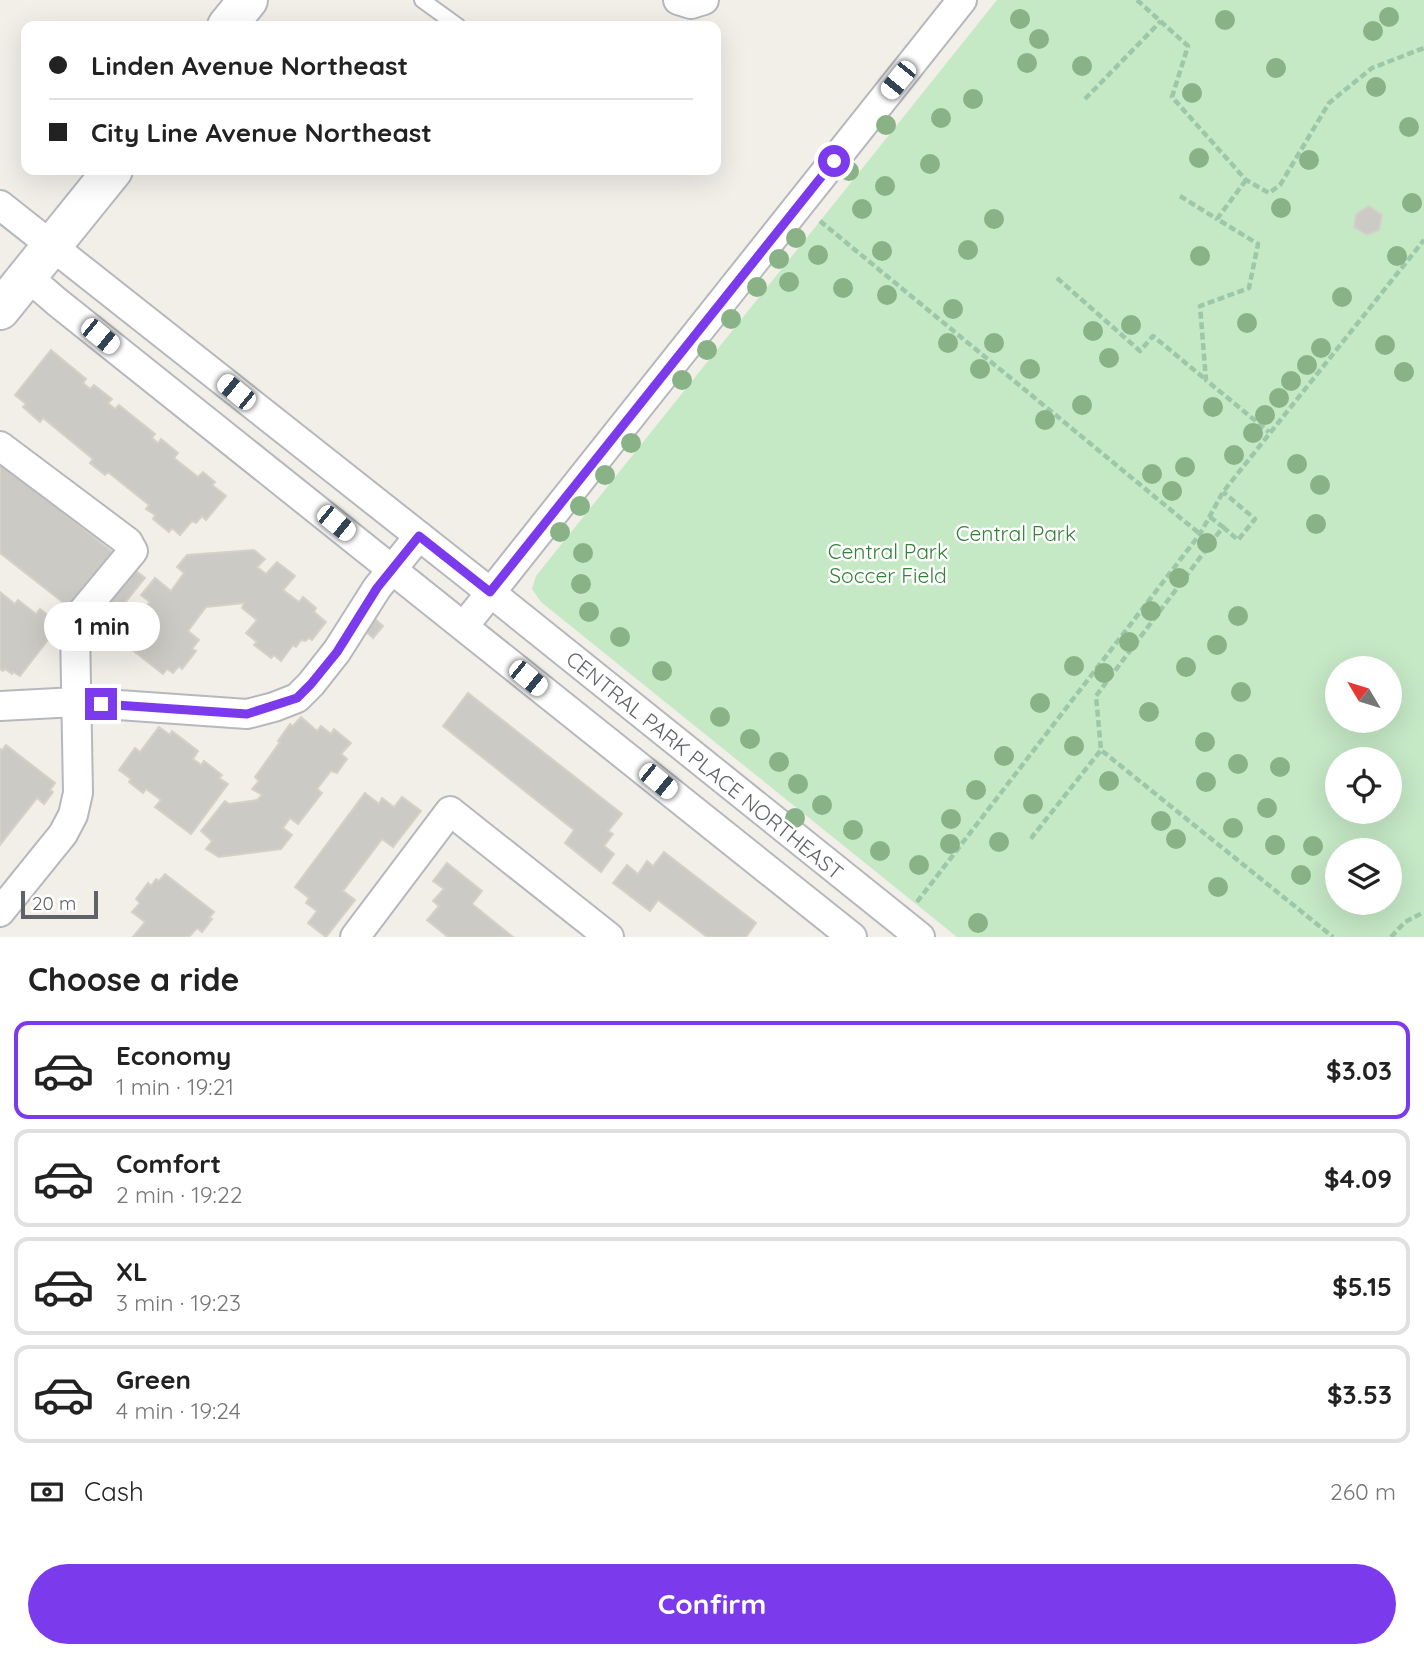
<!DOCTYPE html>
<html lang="en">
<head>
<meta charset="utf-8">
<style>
  :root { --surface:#fff; --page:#f6f6f6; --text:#222; --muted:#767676; --line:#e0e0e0; --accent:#7c3aed }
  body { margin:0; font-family:Quicksand,sans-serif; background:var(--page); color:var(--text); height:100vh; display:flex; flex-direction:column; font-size:26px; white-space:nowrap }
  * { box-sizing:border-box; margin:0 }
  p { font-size:23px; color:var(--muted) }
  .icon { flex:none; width:38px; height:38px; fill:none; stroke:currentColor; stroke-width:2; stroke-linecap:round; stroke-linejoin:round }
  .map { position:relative; height:937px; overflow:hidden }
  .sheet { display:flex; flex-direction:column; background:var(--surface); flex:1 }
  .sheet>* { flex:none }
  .guide { position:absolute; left:21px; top:21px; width:700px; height:154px; border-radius:14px; box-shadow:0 7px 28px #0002; display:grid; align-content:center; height:154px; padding:0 28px; background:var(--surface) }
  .needle { width:46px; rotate:308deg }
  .buttons { position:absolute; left:1325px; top:656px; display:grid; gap:14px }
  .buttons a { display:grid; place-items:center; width:77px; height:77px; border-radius:50%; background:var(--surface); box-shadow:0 7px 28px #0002; font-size:35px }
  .scale { position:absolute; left:21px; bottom:18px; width:77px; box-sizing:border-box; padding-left:7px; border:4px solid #5f6368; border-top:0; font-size:19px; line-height:24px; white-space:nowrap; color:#5f6368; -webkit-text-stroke:5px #fff; paint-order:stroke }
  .end { position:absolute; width:32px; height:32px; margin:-16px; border:9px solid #7c3aed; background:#fff; box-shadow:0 0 0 4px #fff }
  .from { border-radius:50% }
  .bubble { position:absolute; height:49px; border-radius:24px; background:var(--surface); box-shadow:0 7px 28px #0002; font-size:23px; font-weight:800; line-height:49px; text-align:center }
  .car { position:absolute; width:21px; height:42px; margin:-21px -10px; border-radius:9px; box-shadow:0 0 5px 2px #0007; background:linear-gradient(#fff 24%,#345 0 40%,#fff 0 76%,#345 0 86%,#fff 0) }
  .guide b { display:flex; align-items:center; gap:24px; height:66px; font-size:26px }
  .guide b+b { border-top:2px solid var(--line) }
  .guide i { width:18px; height:18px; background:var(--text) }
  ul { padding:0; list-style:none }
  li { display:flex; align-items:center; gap:21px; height:98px; margin:0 14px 10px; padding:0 14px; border:4px solid var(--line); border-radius:14px }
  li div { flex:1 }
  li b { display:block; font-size:26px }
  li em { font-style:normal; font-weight:800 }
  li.current { border-color:var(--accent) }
  li>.icon { width:63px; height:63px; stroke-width:1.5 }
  h2 { padding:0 28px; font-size:32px; line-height:84px }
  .pay { display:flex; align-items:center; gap:18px; height:77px; padding:0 28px; font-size:26px }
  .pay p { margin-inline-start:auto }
  .action { display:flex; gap:14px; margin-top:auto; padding:14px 28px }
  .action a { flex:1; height:80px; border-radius:42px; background:var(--accent); color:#fff; font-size:28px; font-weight:800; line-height:80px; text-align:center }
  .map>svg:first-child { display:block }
  .green { fill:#c5e8c5; fill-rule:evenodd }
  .building { fill:#cccac5; stroke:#d6d1c6; stroke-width:2 }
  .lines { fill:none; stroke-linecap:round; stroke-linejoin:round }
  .lane-casing { stroke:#b5b8bc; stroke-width:18 }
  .street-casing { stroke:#b5b8bc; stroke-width:32 }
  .secondary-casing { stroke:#b6babf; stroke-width:42 }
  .path { stroke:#9cc7a9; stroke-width:4.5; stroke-dasharray:7 3.5; stroke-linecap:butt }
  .lane { stroke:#fff; stroke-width:14 }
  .street { stroke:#fff; stroke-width:28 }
  .secondary { stroke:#fff; stroke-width:38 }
  .tree { fill:#89b387 }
  .route { stroke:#7c3aed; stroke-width:9 }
  .labels { text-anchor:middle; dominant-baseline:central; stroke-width:5; stroke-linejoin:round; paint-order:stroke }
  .park-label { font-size:21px; fill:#348238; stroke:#fff }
  .street-label { font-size:21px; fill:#5f6368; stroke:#fff }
</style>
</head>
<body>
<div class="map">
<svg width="1424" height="937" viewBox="0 0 1424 937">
  <rect width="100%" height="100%" fill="#f1efe8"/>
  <path class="green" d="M997,0h427v937h-467l-416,-335 -9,-13 4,-13zM1337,668h53v53h-53zM1337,760h53v52h-53zM1337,850h53v53h-53z"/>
  <g class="building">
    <path d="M1369,206l13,9 -3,15 -12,5 -13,-8 2,-13z"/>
    <path d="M51,350l35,29 -3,4 7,6 4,-4 18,14 -4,4 7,6 4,-4 36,29 -3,4 6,5 3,-4 17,14 -4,5 24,19 5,-5 12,10 -3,3 14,11 -20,24 -4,-4 -6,7 -4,-2 -12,14 -8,-7 -3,4 -16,-13 2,-4 -9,-6 3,-4 -41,-33 -3,3 -15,-12 3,-4 -50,-41 -3,4 -17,-15 3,-3 -11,-9z"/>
    <path d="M0,462l145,116 -44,54 -101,-79z"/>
    <path d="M254,550l11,9 -8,8 9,7 11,-12 18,14 -12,14 16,12 4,-5 13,11 -2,4 12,10 -14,18 -3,-2 -4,3 -4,-1 -5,7 -3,-2 -12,16 -7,-6 -3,3 -17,-13 3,-3 -11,-9 11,-13 -15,-12 2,-5 -38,4 -18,24 11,9 -7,9 4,2 -14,18 -3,-3 -6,7 -6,-4 -4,5 -47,-37 6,-7 -2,-2 9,-11 5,4 16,-19 -9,-7 14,-17 16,13 13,-18 -7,-6 10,-12z"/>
    <path d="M0,592l15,12 3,-4 18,14 4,-5 13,10 -2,2 7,6 -38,49 -7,-4 -1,2 -7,-5 -2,2 -3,-2z"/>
    <path d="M374,618l9,8 -10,12 -9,-8z"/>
    <path d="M468,693l154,121 -14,17 5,3 -9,12 10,8 -13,18 -36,-29 9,-13 -131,-104z"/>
    <path d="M301,717l16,14 4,-5 10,8 3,-5 17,14 -10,11 6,5 -10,14 -6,-2 -14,18 5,4 -24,31 -8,-6 -7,10 9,7 -11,14 -62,8 -13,-8 6,-8 -11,-10 24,-30 4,3 28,-4 5,-5 -10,-6 7,-8 -4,-4 25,-35 -2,-1 12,-17 3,2z"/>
    <path d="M159,727l11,8 2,-4 26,20 -5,8 8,6 3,-4 18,14 -3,3 9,6 -37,50 -36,-27 6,-7 -15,-11 -3,4 -14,-11 2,-3 -12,-9 16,-22 5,4z"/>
    <path d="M6,745l49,38 -5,7 3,2 -9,12 -7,-6 -37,47v-96l2,1z"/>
    <path d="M365,793l14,11 3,-6 12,9 8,-10 19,14 -28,36 -11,-8 -39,52 12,9 -29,37 -18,-14 9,-12 -11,-8 3,-5 -14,-11z"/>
    <path d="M664,852l92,71 -10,14h-39l-49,-37 -8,11 -37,-28 14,-18 11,9 9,-13 6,5z"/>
    <path d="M447,863l35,28 -10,13 41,33h-65l-21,-17 12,-14 -6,-5 11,-12 -11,-8z"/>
    <path d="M165,874l49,38 -5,6 3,1 -10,13 -5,-4 -8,9h-56l12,-15 -13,-10 8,-9 -4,-4 12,-16 3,3 5,-7 3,2z"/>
  </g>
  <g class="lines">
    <defs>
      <path id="lane" d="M422,0l36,26"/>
      <g id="street">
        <path d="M678,0l13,4 13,-4"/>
        <path d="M0,205l490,387 430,345"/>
        <path d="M27,276l30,26 795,635"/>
        <path d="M0,446l128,96 5,9 -54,65 -4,13 3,164 -5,22 -10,19 -63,78"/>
        <path d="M464,626l498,-626"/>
        <path d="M0,706l76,-4 171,12 27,-7 23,-9 14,-14 26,-33 40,-63 42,-52"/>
        <path d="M355,937l95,-126 159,126"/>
      </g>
      <g id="secondary">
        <path d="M227,26l21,-26"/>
        <path d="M0,310l113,-140"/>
      </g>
    </defs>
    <use href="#lane" class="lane-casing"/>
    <use href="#street" class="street-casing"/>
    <use href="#secondary" class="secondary-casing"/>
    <g class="path">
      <path d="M1137,0l51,46 -16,51 74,83 23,13 11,-8 49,-82 43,-35 52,-20"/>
      <path d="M1085,99l76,-78"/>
      <path d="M1246,180l-29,39 41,25 -9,44 -49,18 6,74 63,52"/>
      <path d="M1180,196l37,23"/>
      <path d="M820,221l380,313"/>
      <path d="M1057,278l83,73 13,-15 52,43"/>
      <path d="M1210,517l13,10 -127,169 5,54 232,187"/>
      <path d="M1223,527l15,13 17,-21 -32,-27"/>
      <path d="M1034,838l-2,-1 69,-87"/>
      <path d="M917,902l283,-368 23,-42 201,-252"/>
      <path d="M1391,937l14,-15 19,-10"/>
    </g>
    <use href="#lane" class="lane"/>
    <use href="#street" class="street"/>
    <use href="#secondary" class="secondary"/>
  </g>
  <g class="tree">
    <circle cx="1389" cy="17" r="10"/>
    <circle cx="1020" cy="19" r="10"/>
    <circle cx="1225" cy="20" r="10"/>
    <circle cx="1373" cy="31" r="10"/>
    <circle cx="1039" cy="39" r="10"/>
    <circle cx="1027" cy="63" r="10"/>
    <circle cx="1082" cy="66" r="10"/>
    <circle cx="1276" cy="68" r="10"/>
    <circle cx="1376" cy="87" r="10"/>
    <circle cx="1192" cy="93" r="10"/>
    <circle cx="973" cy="99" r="10"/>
    <circle cx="941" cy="118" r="10"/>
    <circle cx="886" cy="125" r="10"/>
    <circle cx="1409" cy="127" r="10"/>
    <circle cx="1199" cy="158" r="10"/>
    <circle cx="1309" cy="160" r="10"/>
    <circle cx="930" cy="164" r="10"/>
    <circle cx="849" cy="171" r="10"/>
    <circle cx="885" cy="186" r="10"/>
    <circle cx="1412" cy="203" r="10"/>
    <circle cx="1281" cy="208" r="10"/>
    <circle cx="862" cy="209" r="10"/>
    <circle cx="994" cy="219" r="10"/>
    <circle cx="796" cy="238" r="10"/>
    <circle cx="968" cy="250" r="10"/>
    <circle cx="882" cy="251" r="10"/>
    <circle cx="818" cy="255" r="10"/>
    <circle cx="1200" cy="256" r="10"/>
    <circle cx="1397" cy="256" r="10"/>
    <circle cx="779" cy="259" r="10"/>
    <circle cx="789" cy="282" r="10"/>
    <circle cx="757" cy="287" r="10"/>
    <circle cx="843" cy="288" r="10"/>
    <circle cx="887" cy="295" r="10"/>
    <circle cx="1342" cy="297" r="10"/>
    <circle cx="953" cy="309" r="10"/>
    <circle cx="731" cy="319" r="10"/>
    <circle cx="1247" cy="323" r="10"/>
    <circle cx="1131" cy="325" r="10"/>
    <circle cx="1093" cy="331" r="10"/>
    <circle cx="948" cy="343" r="10"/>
    <circle cx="994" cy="343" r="10"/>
    <circle cx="1385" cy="345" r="10"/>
    <circle cx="1321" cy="348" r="10"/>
    <circle cx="707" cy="350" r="10"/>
    <circle cx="1109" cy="358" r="10"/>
    <circle cx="1307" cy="365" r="10"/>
    <circle cx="980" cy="369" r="10"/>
    <circle cx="1030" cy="369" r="10"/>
    <circle cx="1404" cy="372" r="10"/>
    <circle cx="682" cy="380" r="10"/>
    <circle cx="1291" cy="381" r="10"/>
    <circle cx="1279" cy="398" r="10"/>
    <circle cx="1082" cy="405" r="10"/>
    <circle cx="1213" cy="407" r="10"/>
    <circle cx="1265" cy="415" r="10"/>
    <circle cx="1045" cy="420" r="10"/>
    <circle cx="1253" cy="433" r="10"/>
    <circle cx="631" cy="443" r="10"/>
    <circle cx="1234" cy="455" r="10"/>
    <circle cx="1297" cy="464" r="10"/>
    <circle cx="1185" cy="467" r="10"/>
    <circle cx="1152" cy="474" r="10"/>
    <circle cx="605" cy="475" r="10"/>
    <circle cx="1320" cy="485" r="10"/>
    <circle cx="1172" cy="491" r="10"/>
    <circle cx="580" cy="506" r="10"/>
    <circle cx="1316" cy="524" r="10"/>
    <circle cx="560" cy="532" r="10"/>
    <circle cx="1207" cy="543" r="10"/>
    <circle cx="583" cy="553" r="10"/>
    <circle cx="1179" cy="578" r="10"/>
    <circle cx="581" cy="584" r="10"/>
    <circle cx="1151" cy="611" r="10"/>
    <circle cx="589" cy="612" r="10"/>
    <circle cx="1238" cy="616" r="10"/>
    <circle cx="620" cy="637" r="10"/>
    <circle cx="1129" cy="642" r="10"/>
    <circle cx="1217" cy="645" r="10"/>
    <circle cx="1074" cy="666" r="10"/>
    <circle cx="1186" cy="667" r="10"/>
    <circle cx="662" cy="671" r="10"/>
    <circle cx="1104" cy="673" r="10"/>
    <circle cx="1241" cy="692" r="10"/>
    <circle cx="1040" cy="703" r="10"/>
    <circle cx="1149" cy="712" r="10"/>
    <circle cx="720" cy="717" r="10"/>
    <circle cx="750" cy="739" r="10"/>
    <circle cx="1205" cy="742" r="10"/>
    <circle cx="1074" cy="746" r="10"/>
    <circle cx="1004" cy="756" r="10"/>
    <circle cx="779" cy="762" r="10"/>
    <circle cx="1238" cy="764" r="10"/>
    <circle cx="1280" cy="767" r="10"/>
    <circle cx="1109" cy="781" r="10"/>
    <circle cx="1206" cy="782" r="10"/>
    <circle cx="798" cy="784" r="10"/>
    <circle cx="976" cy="790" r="10"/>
    <circle cx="1033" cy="804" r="10"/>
    <circle cx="822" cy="805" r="10"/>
    <circle cx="1267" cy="808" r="10"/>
    <circle cx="795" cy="818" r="10"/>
    <circle cx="951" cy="819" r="10"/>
    <circle cx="1161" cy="821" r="10"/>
    <circle cx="1233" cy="828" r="10"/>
    <circle cx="853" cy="830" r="10"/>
    <circle cx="1176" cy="839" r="10"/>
    <circle cx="999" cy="842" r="10"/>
    <circle cx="950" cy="844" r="10"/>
    <circle cx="1275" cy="845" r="10"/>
    <circle cx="1313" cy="846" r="10"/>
    <circle cx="880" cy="851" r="10"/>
    <circle cx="919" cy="865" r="10"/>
    <circle cx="1301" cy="875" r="10"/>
    <circle cx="1218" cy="887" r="10"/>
    <circle cx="978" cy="923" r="10"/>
  </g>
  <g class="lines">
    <path class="route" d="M101,704l146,10 50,-16 14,-14 26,-32 40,-64 42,-52 71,56 344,-431"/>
  </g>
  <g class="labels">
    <g class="park-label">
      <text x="1016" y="533">Central Park</text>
      <text x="888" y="551">Central Park<tspan x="888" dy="24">Soccer Field</tspan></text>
    </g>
    <g class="street-label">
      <text transform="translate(705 765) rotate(39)">CENTRAL PARK PLACE NORTHEAST</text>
    </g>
  </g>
</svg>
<div class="buttons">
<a><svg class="needle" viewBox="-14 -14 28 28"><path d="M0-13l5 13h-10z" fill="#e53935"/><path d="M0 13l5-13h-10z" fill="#767676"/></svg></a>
<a><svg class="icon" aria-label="locate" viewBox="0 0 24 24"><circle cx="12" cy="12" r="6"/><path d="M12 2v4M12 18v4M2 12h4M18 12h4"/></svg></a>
<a><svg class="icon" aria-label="layers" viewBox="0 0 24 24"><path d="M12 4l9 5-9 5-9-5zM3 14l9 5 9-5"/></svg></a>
</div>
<div class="scale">20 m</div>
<i class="end from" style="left:834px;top:161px"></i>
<i class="end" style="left:101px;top:704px"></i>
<div class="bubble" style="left:44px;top:602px;width:116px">1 min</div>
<i class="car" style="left:898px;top:80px;rotate:219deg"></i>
<i class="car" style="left:100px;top:336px;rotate:129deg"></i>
<i class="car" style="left:236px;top:392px;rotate:309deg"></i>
<i class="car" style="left:336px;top:523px;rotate:129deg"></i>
<i class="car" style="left:528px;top:678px;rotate:129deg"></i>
<i class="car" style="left:658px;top:781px;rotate:129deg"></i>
<div class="guide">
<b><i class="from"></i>Linden Avenue Northeast</b>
<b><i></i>City Line Avenue Northeast</b>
</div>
</div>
<section class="sheet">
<h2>Choose a ride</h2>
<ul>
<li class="current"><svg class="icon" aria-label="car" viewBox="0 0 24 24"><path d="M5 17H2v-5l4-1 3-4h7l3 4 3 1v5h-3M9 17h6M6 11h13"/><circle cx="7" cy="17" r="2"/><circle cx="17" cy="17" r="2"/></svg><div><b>Economy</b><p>1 min · 19:21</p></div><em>$3.03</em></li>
<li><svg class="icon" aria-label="car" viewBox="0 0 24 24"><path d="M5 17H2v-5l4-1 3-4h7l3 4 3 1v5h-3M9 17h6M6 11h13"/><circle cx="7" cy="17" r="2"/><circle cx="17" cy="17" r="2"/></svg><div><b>Comfort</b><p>2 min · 19:22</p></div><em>$4.09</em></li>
<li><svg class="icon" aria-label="car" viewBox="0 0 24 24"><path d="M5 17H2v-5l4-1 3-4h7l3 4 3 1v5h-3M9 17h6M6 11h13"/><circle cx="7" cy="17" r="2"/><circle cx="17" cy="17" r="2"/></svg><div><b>XL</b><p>3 min · 19:23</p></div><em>$5.15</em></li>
<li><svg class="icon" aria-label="car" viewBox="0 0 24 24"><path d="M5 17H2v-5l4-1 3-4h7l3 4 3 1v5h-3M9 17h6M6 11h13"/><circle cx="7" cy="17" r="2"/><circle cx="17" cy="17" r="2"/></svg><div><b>Green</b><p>4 min · 19:24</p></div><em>$3.53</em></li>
</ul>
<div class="pay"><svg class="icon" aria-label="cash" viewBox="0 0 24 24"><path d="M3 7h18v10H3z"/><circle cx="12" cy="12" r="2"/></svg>Cash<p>260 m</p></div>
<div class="action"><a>Confirm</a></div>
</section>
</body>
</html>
